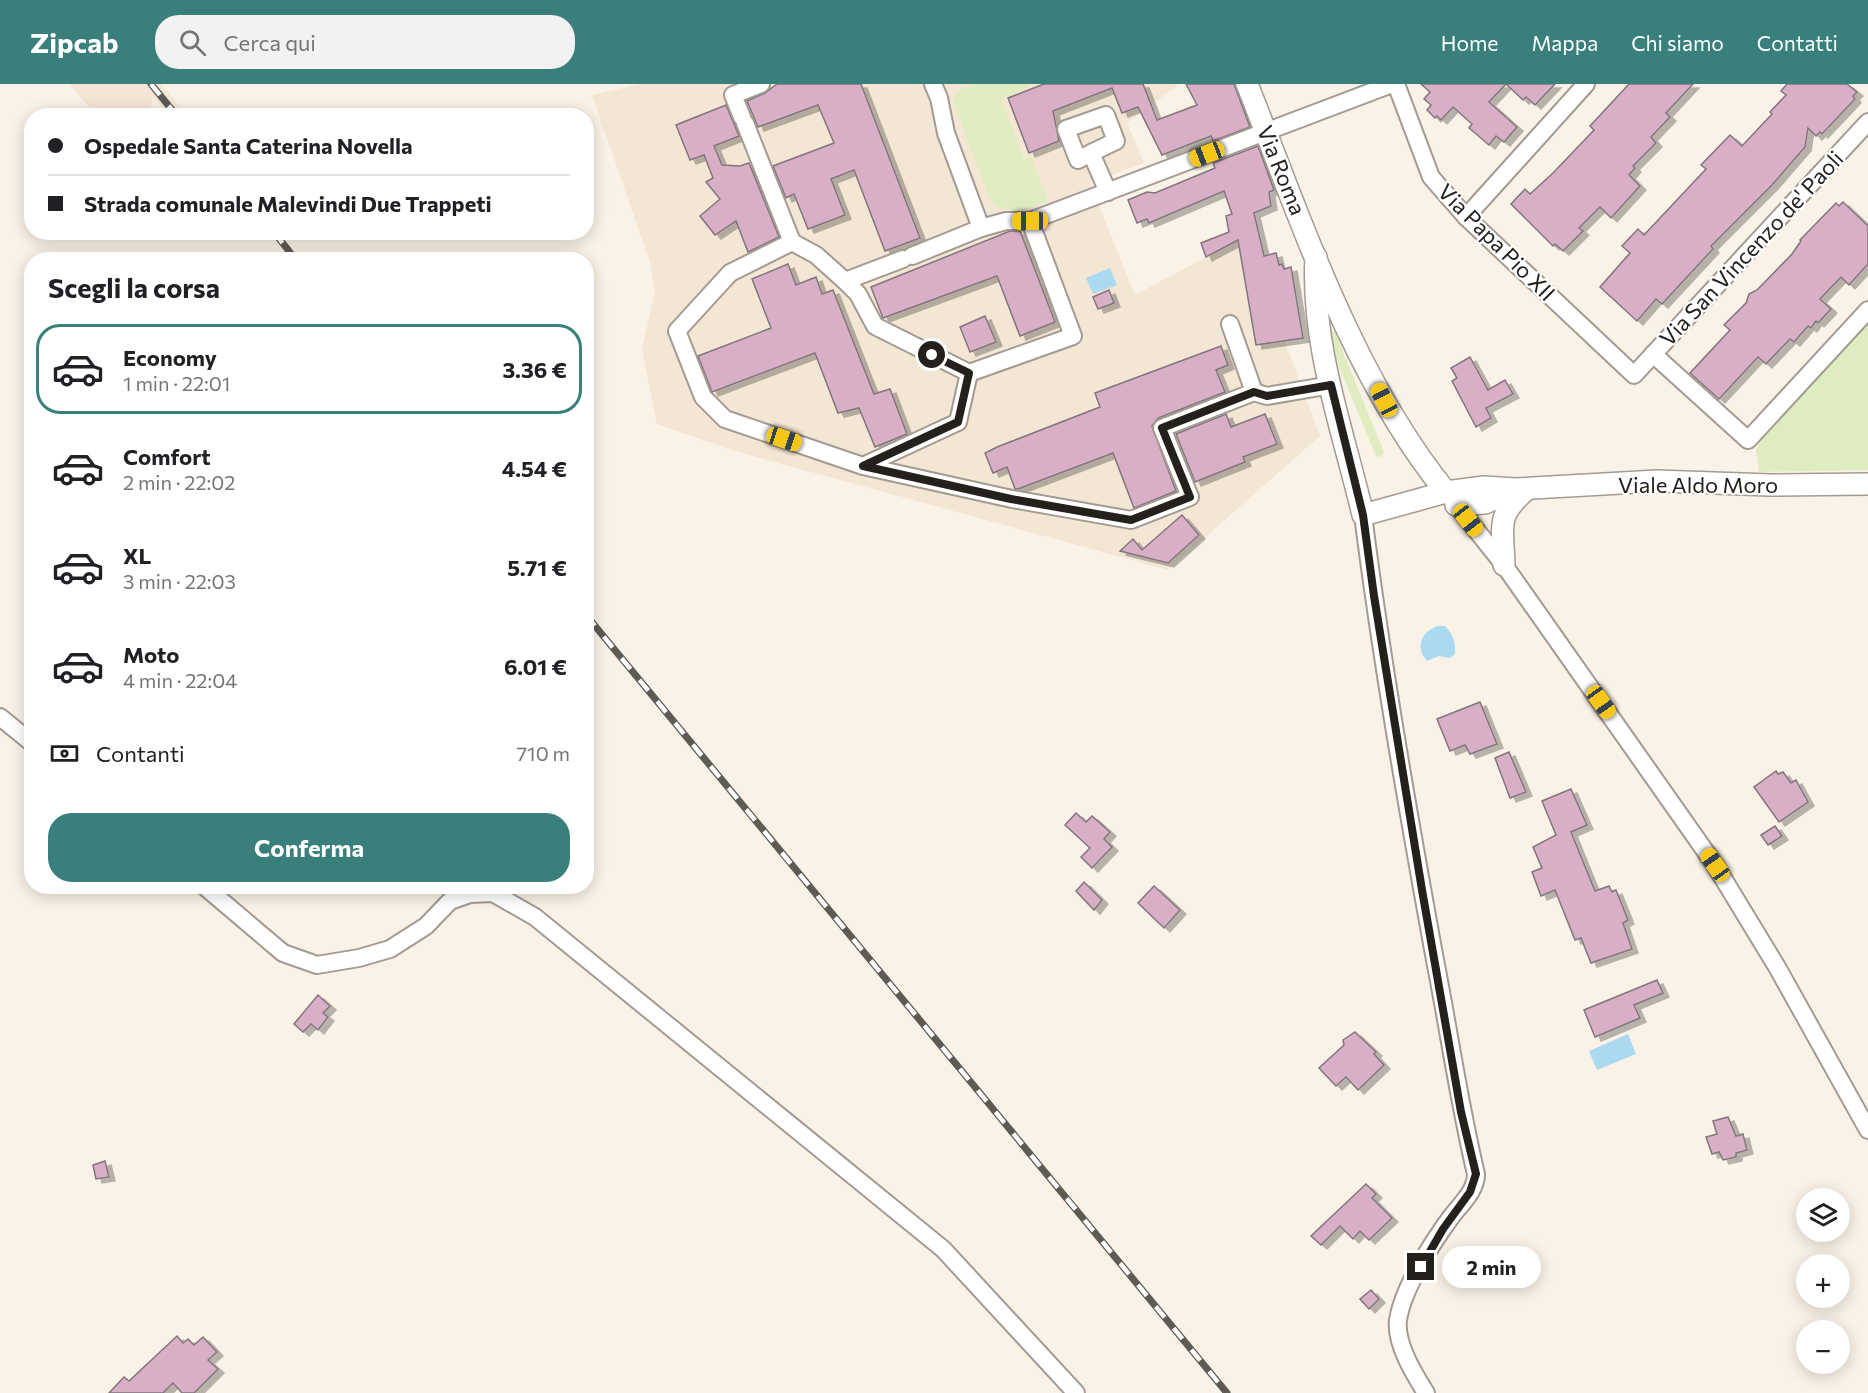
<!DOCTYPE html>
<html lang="it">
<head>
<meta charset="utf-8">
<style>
  :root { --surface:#fff; --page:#f2f2f2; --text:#202124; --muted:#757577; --line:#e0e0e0; --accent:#39807c }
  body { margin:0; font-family:Commissioner,sans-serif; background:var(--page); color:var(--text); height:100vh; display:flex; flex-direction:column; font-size:22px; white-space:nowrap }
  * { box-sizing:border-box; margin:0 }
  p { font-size:20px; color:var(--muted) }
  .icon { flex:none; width:33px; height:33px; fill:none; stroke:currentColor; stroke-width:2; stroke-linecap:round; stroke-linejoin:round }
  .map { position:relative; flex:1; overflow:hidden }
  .sheet { position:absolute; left:24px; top:168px; width:570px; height:642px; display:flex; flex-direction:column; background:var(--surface); border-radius:24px; box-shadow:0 3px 15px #0003 }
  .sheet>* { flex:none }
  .hud { position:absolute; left:24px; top:24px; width:570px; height:132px; border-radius:24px; box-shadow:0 3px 15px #0003; display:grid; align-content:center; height:132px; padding:0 24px; background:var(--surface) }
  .controls { position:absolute; left:1796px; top:1104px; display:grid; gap:12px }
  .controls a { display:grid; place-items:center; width:54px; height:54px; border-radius:50%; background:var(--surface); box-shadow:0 3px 15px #0003; font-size:30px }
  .end { position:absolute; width:27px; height:27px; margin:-14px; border:8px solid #24211d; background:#fff; box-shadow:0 0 0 3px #fff }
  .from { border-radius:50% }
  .bubble { position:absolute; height:42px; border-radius:21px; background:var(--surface); box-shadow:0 3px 15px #0003; font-size:20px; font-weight:700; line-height:42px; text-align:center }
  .car { position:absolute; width:18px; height:36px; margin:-18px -9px; border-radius:8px; box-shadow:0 0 4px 2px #0007; background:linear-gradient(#f5c518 24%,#345 0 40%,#f5c518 0 76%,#345 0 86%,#f5c518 0) }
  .hud b { display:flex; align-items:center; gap:21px; height:57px; font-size:22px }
  .hud b+b { border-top:2px solid var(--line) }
  .hud i { width:15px; height:15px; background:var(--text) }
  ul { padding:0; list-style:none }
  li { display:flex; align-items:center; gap:18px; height:90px; margin:0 12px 9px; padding:0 12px; border:3px solid transparent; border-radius:24px }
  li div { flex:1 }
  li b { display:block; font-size:22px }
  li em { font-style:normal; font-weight:700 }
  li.selected { border-color:var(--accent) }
  li>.icon { width:54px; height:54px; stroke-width:1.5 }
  h2 { padding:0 24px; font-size:27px; line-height:72px }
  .pay { display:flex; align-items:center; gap:15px; height:66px; padding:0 24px; font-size:22px }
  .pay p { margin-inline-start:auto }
  .action { display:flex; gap:12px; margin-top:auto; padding:12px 24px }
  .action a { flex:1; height:69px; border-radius:24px; background:var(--accent); color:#fff; font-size:24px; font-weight:700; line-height:69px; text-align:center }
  header { display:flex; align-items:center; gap:36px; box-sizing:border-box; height:84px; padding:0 30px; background:var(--accent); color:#fff }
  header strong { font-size:28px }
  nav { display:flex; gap:33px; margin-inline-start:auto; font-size:21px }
  .search { width:420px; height:54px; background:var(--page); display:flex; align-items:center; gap:15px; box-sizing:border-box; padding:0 21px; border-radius:24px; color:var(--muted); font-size:22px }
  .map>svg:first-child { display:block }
  .built { fill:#f4e6d5 }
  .green { fill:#deecc0 }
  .water { fill:#acd9f2 }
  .building { fill:#d9afc8; stroke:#81767c; stroke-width:1.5; filter:url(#shadow) }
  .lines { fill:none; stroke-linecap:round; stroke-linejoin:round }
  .minor-casing { stroke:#a39b91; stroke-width:20 }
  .major-casing { stroke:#a39b91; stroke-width:24 }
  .minor { stroke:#fff; stroke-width:16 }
  .major { stroke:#fff; stroke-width:21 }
  .rail-casing { stroke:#5e5a54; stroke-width:7 }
  .rail { stroke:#fff; stroke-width:4.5; stroke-dasharray:14; stroke-linecap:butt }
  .route { stroke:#24211d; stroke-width:8 }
  .labels { text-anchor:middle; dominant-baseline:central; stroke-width:4.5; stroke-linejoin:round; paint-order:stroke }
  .street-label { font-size:22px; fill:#24211d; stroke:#fff }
</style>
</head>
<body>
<header>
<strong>Zipcab</strong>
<div class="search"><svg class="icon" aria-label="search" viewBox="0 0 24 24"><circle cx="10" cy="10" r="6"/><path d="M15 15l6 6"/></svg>Cerca qui</div>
<nav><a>Home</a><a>Mappa</a><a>Chi siamo</a><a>Contatti</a></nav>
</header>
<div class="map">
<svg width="1868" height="1309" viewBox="0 0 1868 1309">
  <defs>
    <filter id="shadow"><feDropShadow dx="6" dy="4" stdDeviation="0" flood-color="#0004"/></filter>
  </defs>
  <rect width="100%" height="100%" fill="#faf2e6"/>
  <g class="built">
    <path d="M69,0h92l24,29 -2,2h-14l-16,-19 -3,17 -4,2h-50z"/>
    <path d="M639,0h540l-52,39 17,40 -53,20 4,13 40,99 103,-55 18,105 29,-3 35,94 -152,134 -433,-119 -78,-27 -15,-75 13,-57 -5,-30 -58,-167z"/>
  </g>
  <g class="green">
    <path d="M974,0h52l1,4 -26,11 23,60 7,-2 17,44c-22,9 -36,16 -57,1l-37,-97v-8l6,-7z"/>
    <path d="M1868,240v146l-109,2 -3,-22 5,-10z"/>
    <path d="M1328,246l7,2 49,120 -3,5 -5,-1 -50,-121z"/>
  </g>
  <g class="water">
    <path d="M1110,184l7,17 -24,9 -7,-16z"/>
    <path d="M1438,542h7c8,8 11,17 10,28l-5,4 -11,-2 -12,5c-12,-13 -6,-30 11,-35z"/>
    <path d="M1628,950l8,20 -39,16 -8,-19z"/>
  </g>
  <g class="building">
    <path d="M777,0h84l59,154 -35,13 -31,-81 -23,9 14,36 -37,14 -14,-35 -8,4 -13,-32 61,-23 -16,-38 -60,22 -11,-26 18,-8z"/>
    <path d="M1044,0h99l14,36 40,-15 -11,-21h48l16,43 -37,14 -2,-5 -49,19 -24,-48 -16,6 -10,-25 -59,23 6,30 -30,12 -21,-55z"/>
    <path d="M1421,0h134l-20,21 -9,-8 -3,3 -17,-16 -17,18 28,25 -13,15 -8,-6 -7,9 -20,-17 3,-4 -19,-17 -12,13 -4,-4 -2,2 -8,-8 4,-5 -7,-6 6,-7z"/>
    <path d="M1629,0h64l-27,29 4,4 -19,20 5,6 -23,23 2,2 -6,7 11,11 -29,32 -11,-11 -21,21 4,3 -20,20 -8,-7 -2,2 -42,-42 14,-15 5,5 23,-21 41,-43 -4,-4z"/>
    <path d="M1787,0h60l10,8 -4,4 2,3 -33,35 -2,-2 -4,4 -8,-8 -3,19 -33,38 -61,61 2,3 -51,55 -6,-5 -19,22 -37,-34 30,-34 -8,-7 16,-17 6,6 62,-66 -5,-4 29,-30 12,11 30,-32 -2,-2 16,-17 -5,-4z"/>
    <path d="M726,21l13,31 -25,10 8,19 18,1 9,-3 30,74 -31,15 -12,-31 -21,14 -15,-19 20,-17 -14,-17 7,-4 -9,-23 -14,5 -14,-35z"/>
    <path d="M1258,62l16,44 -5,2 2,14 -17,7 10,43 12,-3 3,12 3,-1 2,5 7,-2 12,71 -47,7 -18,-105 -32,17 -5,-14 28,-11 -3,-16 6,-2 -8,-23 -75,32 -2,-4 -10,4 -9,-23 19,-8 8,1 60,-25 -2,-5z"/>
    <path d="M1843,118l25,24v38l-19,21 -8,-8 -21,22 11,10 -13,14 -2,-2 -5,7 -3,-2 -14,16 -4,-3 -24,25 -8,-7 -39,42 -29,-26 40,-43 -6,-5 22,-22 3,-9 8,-4 35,-36 9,-13 -1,-1 36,-37 3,3z"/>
    <path d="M1010,147h10l35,91 -35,14 -23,-60 -114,42 -12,-31z"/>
    <path d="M788,180l8,21 20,-8 6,17 11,-4 41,104 16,-5 17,45 -32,13 -16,-39 -21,5 -23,-60 -103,39 -14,-36 73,-28 -19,-49z"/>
    <path d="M1109,206l5,13 -16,6 -5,-12z"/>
    <path d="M985,232l11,26 -26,10 -10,-25z"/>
    <path d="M1221,262l7,19 -12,5 9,22 -67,26 -6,8 24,65 -42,17 -21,-55 -95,36h-3l-8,-22 -14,6 -8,-20 12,-6 103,-40 -5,-14z"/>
    <path d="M1470,273l18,33 17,-10 8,14 -27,14 5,10 -15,9 -24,-46 5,-3 -6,-10z"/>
    <path d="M1226,330l5,13 34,-13 12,30 -34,13 2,5 -50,20 -19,-48z"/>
    <path d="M1182,431l17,20 -31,28 -48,-12 13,-12 9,11z"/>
    <path d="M1480,618l17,42 -27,10 -5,-9 -15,6 -13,-32z"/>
    <path d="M1509,668l17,40 -16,6 -15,-40z"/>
    <path d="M1776,687l2,3 5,-2 8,11 5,-3 12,22 -29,20 -25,-35z"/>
    <path d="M1571,705l16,36 -16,7 24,59 14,-5 3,6 4,-2 12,30 -5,3 9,26 -41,14 -10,-25 -6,2 -20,-50 -14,6 -9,-24 10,-4 -9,-21 23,-12 -14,-34z"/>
    <path d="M1076,729l10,9 6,-6 18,16 -6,7 8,8 -20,21 -11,-11 9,-9 -25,-23z"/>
    <path d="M1775,742l7,10 -14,9 -7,-10z"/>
    <path d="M1084,798l18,18 -8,10 -18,-19z"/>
    <path d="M1154,802l26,24 -16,18 -26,-25z"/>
    <path d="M1657,896l6,13 -29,12 6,13 -45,19 -11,-27z"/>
    <path d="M318,911l12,11 -7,7 5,4 -10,13 -7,-6 -8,8 -9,-8z"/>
    <path d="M1355,948l21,20 -2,2 10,11 -26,25 -12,-13 -10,9 -17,-18 25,-23 -1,-5z"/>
    <path d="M1728,1033l8,19 7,-2 4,16 -11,3v4l-13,3 -4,-8 -7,2 -6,-17 11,-3 -4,-13z"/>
    <path d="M105,1077l4,16 -13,2 -3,-14z"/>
    <path d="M1366,1100l10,10 -4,4 20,20 -23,22 -9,-9 -7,8 -13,-13 -19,19 -10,-9z"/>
    <path d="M1371,1206l8,9 -10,10 -9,-10z"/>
    <path d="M177,1252l6,7 5,-4 6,6 9,-8 14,15 -9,8 10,9 -24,24h-12l-9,-10 -10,10h-54l15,-16 5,4z"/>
  </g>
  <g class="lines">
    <defs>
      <g id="minor">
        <path d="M933,0l6,14 7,35 35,95 25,-7h24l362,-137"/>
        <path d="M1396,0l35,93 35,40 168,158 234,-253"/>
        <path d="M742,33l-9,-22 28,-11"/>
        <path d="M745,39l47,119 24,13 29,26 58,-22"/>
        <path d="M1091,69l-13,7 -12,-31 40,-14 10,26 -25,12 17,39"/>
        <path d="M1466,133l120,-133"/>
        <path d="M792,158l-62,31 -53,58 26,66 22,22 138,47 95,-44 11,-49"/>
        <path d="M912,172l69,-28"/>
        <path d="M845,197l13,13 17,32 94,47 104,-37 -43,-115"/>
        <path d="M1653,270l95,86 120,-130"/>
        <path d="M1254,308l13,4 64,-11"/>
        <path d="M863,382l149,33 119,21 59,-23 -28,-69 92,-36 -24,-68"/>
        <path d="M1450,413l54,68 211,300 62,102 91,163"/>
        <path d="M1363,431c19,149 45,297 72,445 14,71 24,143 41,214 0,17 -15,30 -25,43 -19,26 -48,71 -53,103 -3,23 16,54 28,73"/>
        <path d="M0,633l32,26"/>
        <path d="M204,802l79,67 34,12 42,-7 31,-9 36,-23 24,-25 20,-7 23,-1 42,24 408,332 133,144"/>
      </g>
      <g id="major">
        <path d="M1247,0c54,136 106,294 199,408"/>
        <path d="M1316,173c-5,88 27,173 47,258l83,-23 38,-5 32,2 141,-8 113,4 98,-1"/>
        <path d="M1456,421l29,-2 31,-13"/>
        <path d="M1504,481c-1,-39 -9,-49 23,-76"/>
      </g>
    </defs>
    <use href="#minor" class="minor-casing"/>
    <use href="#major" class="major-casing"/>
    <use href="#minor" class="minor"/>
    <use href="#major" class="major"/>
    <defs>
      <g id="rail">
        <path d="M151,0l26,32"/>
        <path d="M274,148l22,28"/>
        <path d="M586,531l641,778"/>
      </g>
    </defs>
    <use href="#rail" class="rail-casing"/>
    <use href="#rail" class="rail"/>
  </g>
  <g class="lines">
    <path class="route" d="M932,271l37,18 -11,49 -95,44 148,33 120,21 59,-23 -28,-69 92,-36 13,4 64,-11 32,130 11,81 48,294 39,222 15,62 -6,18 -27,37 -22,38"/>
  </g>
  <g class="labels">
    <g class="street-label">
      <text transform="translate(1282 86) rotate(68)">Via Roma</text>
      <text transform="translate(1497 158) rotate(45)">Via Papa Pio XII</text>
      <text transform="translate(1751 164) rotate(-47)">Via San Vincenzo de' Paoli</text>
      <text x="1698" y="400">Viale Aldo Moro</text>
    </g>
  </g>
</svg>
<div class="controls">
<a><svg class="icon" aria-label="layers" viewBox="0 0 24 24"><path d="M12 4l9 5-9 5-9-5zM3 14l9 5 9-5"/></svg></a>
<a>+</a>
<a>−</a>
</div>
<i class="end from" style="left:932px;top:271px"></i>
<i class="end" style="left:1421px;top:1183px"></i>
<div class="bubble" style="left:1442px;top:1162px;width:99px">2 min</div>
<i class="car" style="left:1207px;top:70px;rotate:249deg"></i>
<i class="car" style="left:1030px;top:137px;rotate:270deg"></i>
<i class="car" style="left:1384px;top:316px;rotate:332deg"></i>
<i class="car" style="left:784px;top:355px;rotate:108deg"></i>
<i class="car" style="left:1468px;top:436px;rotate:142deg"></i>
<i class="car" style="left:1601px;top:618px;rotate:145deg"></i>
<i class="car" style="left:1715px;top:781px;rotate:325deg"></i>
<div class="hud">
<b><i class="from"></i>Ospedale Santa Caterina Novella</b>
<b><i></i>Strada comunale Malevindi Due Trappeti</b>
</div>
<section class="sheet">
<h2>Scegli la corsa</h2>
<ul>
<li class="selected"><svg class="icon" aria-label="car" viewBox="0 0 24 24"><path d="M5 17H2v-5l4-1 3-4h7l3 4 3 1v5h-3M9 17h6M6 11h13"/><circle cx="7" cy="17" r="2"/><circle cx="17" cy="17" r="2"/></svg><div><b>Economy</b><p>1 min · 22:01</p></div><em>3.36 €</em></li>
<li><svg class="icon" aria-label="car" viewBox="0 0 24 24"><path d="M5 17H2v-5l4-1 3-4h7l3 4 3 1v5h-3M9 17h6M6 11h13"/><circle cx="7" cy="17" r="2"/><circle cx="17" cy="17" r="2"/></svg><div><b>Comfort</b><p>2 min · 22:02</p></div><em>4.54 €</em></li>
<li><svg class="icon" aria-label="car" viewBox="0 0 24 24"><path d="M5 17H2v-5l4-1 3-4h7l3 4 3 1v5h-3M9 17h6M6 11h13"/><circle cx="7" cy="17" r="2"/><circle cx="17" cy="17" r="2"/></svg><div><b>XL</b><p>3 min · 22:03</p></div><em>5.71 €</em></li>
<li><svg class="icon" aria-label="car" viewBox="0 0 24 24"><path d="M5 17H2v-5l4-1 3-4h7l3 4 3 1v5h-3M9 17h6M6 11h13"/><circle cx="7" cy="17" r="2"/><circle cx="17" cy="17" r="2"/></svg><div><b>Moto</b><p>4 min · 22:04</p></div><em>6.01 €</em></li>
</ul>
<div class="pay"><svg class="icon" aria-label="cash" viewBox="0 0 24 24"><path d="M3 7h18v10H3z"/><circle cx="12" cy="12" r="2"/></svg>Contanti<p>710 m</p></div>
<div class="action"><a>Conferma</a></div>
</section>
</div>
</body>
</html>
